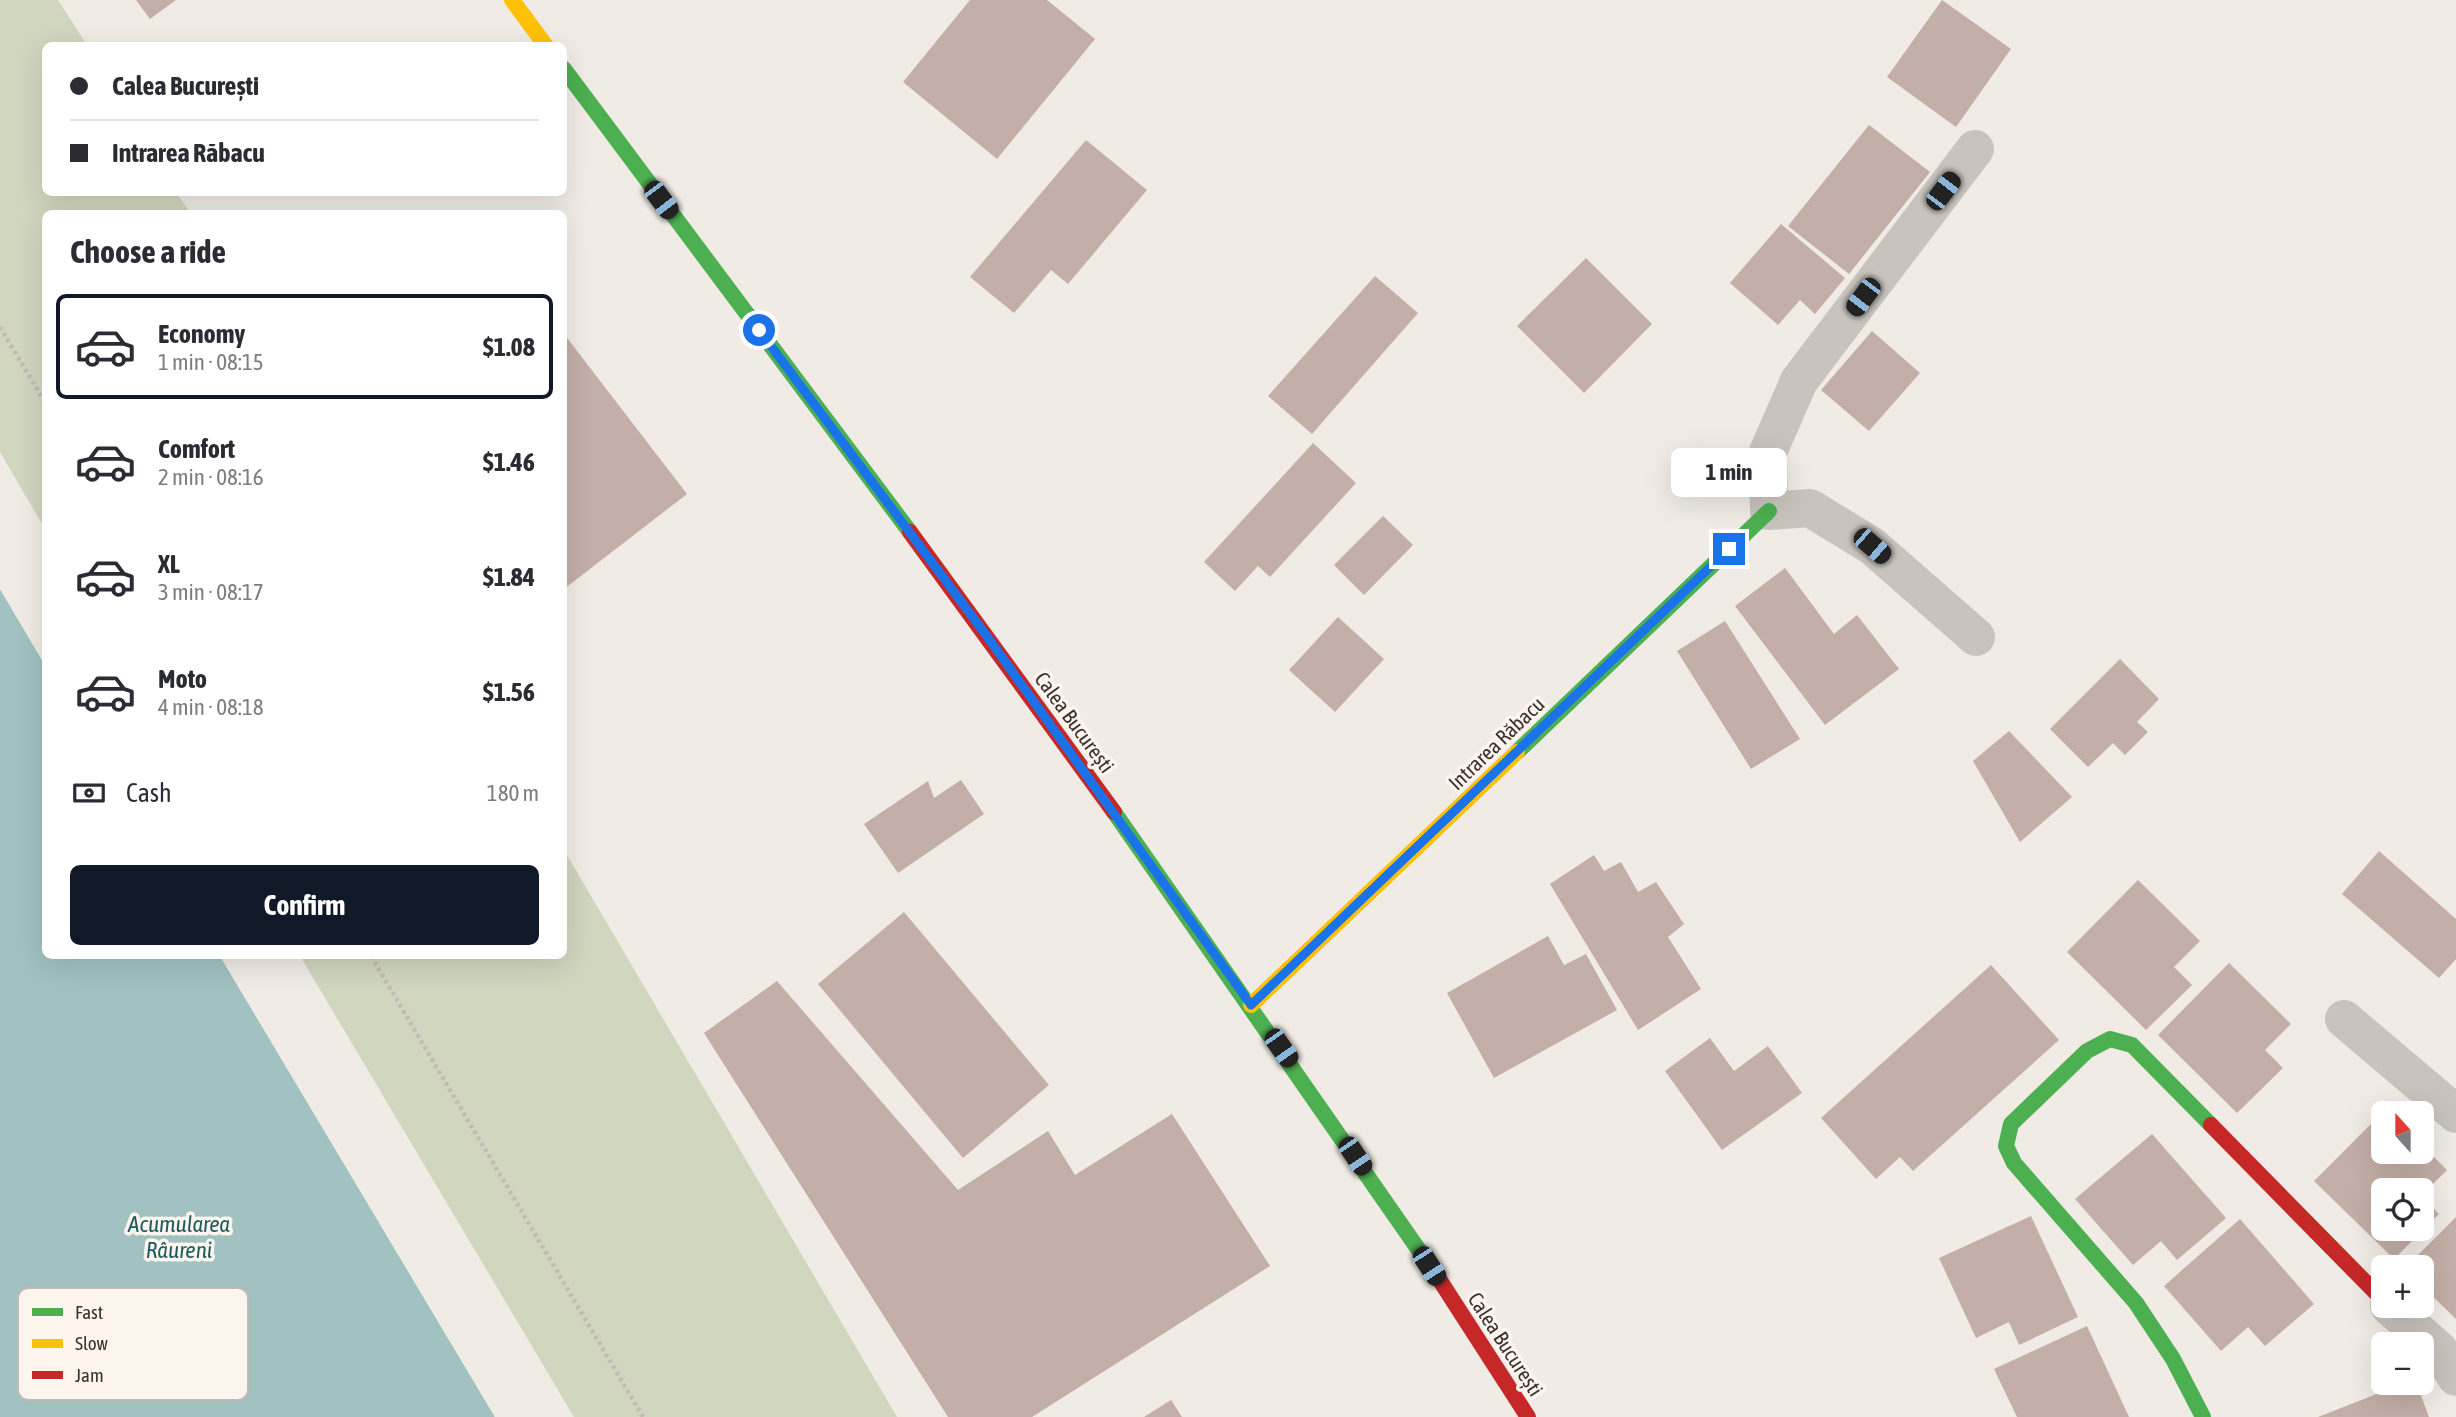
<!DOCTYPE html>
<html lang="en">
<head>
<meta charset="utf-8">
<style>
  :root { --surface:#fff; --page:#f2f2f3; --text:#2b2b33; --muted:#7c7c81; --line:#e1e1e2; --accent:#111827 }
  body { margin:0; font-family:"Asap Condensed",sans-serif; background:var(--page); color:var(--text); height:100vh; display:flex; flex-direction:column; font-size:26px; white-space:nowrap }
  * { box-sizing:border-box; margin:0 }
  p { font-size:23px; color:var(--muted) }
  .icon { flex:none; width:38px; height:38px; fill:none; stroke:currentColor; stroke-width:2; stroke-linecap:round; stroke-linejoin:round }
  .map { position:relative; flex:1; overflow:hidden }
  .panel { position:absolute; left:42px; top:210px; width:525px; height:749px; display:flex; flex-direction:column; background:var(--surface); border-radius:10px; box-shadow:0 7px 28px #0002 }
  .panel>* { flex:none }
  .hud { position:absolute; left:42px; top:42px; width:525px; height:154px; border-radius:10px; box-shadow:0 7px 28px #0002; display:grid; align-content:center; height:154px; padding:0 28px; background:var(--surface) }
  .needle { width:46px; rotate:339deg }
  .fabs { position:absolute; left:2371px; top:1101px; display:grid; gap:14px }
  .fabs a { display:grid; place-items:center; width:63px; height:63px; border-radius:10px; background:var(--surface); box-shadow:0 7px 28px #0002; font-size:35px }
  .end { position:absolute; width:32px; height:32px; margin:-16px; border:9px solid #1a73e8; background:#fff; box-shadow:0 0 0 4px #fff }
  .from { border-radius:50% }
  .bubble { position:absolute; height:49px; border-radius:10px; background:var(--surface); box-shadow:0 7px 28px #0002; font-size:23px; font-weight:700; line-height:49px; text-align:center }
  .car { position:absolute; width:21px; height:42px; margin:-21px -10px; border-radius:9px; box-shadow:0 0 5px 2px #0007; background:linear-gradient(#222 24%,#8ab4d8 0 40%,#222 0 76%,#8ab4d8 0 86%,#222 0) }
  .hud b { display:flex; align-items:center; gap:24px; height:66px; font-size:26px }
  .hud b+b { border-top:2px solid var(--line) }
  .hud i { width:18px; height:18px; background:var(--text) }
  ul { padding:0; list-style:none }
  li { display:flex; align-items:center; gap:21px; height:105px; margin:0 14px 10px; padding:0 14px; border:4px solid transparent; border-radius:10px }
  li div { flex:1 }
  li b { display:block; font-size:26px }
  li em { font-style:normal; font-weight:700 }
  li.active { border-color:var(--accent) }
  li>.icon { width:63px; height:63px; stroke-width:1.5 }
  h2 { padding:0 28px; font-size:32px; line-height:84px }
  .pay { display:flex; align-items:center; gap:18px; height:77px; padding:0 28px; font-size:26px }
  .pay p { margin-inline-start:auto }
  .action { display:flex; gap:14px; margin-top:auto; padding:14px 28px }
  .action a { flex:1; height:80px; border-radius:10px; background:var(--accent); color:#fff; font-size:28px; font-weight:700; line-height:80px; text-align:center }
  .map>svg:first-child { display:block }
  .green { fill:#d1d6bf }
  .water { fill:#a1c2c1 }
  .pier { fill:#f0ebe5 }
  .building { fill:#c3afa7 }
  .lines { fill:none; stroke-linecap:round; stroke-linejoin:round }
  .path { stroke:#c2bbb6; stroke-width:4.5; stroke-dasharray:3.5 3.5; stroke-linecap:butt }
  .street { stroke:#c9c3be; stroke-width:38 }
  .fast { stroke:#4caf50; stroke-width:16 }
  .slow { stroke:#ffc107; stroke-width:16 }
  .jam { stroke:#c62828; stroke-width:16 }
  .route { stroke:#1a73e8; stroke-width:9 }
  .labels { text-anchor:middle; dominant-baseline:central; stroke-width:7; stroke-linejoin:round; paint-order:stroke }
  .street-label { font-size:21px; fill:#3b302b; stroke:#fbf5ee }
  .water-label { font-size:23px; font-style:italic; fill:#1f5a5e; stroke:#fbf5ee }
  .key { fill:#fbf5ee; stroke:#c1bab4; stroke-width:2 }
  .key-label { font-size:19px; fill:#3b302b }
</style>
</head>
<body>
<div class="map">
<svg width="2456" height="1417" viewBox="0 0 2456 1417">
  <rect width="100%" height="100%" fill="#f0ebe5"/>
  <g class="green">
    <path d="M0,0h58l29,45 -41,1v146l131,1 13,20 -144,1 -1,315 -45,-77z"/>
    <path d="M564,850l333,567h-323l-274,-461h264z"/>
  </g>
  <path class="water" d="M0,589l45,76 1,291h174l275,461h-495z"/>
  <g class="pier">
    <path d="M0,586l46,72 -1,7 -45,-76z"/>
    <path d="M220,956h4l274,461h-3z"/>
  </g>
  <g class="building">
    <path d="M136,0h40l-26,19z"/>
    <path d="M970,0h77l48,39 -98,120 -94,-77z"/>
    <path d="M1942,0l69,49 -55,78 -69,-50z"/>
    <path d="M1869,125l61,47 -81,102 -61,-48z"/>
    <path d="M1086,140l61,50 -79,94 -17,-14 -37,43 -44,-36z"/>
    <path d="M1781,224l64,54 -30,36 -15,-14 -22,25 -48,-42z"/>
    <path d="M1586,258l66,66 -68,69 -67,-67z"/>
    <path d="M1375,276l43,37 -106,121 -44,-38z"/>
    <path d="M1872,331l48,42 -51,58 -48,-41z"/>
    <path d="M564,334l123,160 -123,95z"/>
    <path d="M1313,443l43,40 -86,94 -12,-11 -23,25 -31,-29z"/>
    <path d="M1383,516l30,29 -49,50 -30,-30z"/>
    <path d="M1785,568l49,66 23,-19 42,54 -74,56 -90,-119z"/>
    <path d="M1338,617l46,42 -49,53 -46,-42z"/>
    <path d="M1725,621l75,118 -49,30 -74,-118z"/>
    <path d="M2120,659l39,40 -22,23 11,10 -23,23 -12,-12 -25,24 -38,-38z"/>
    <path d="M2009,731l63,66 -52,45 -47,-81z"/>
    <path d="M961,780l23,34 -86,59 -34,-49 64,-43 6,17z"/>
    <path d="M2379,851l77,68v40l-17,19 -97,-84z"/>
    <path d="M1594,855l10,16 17,-9 17,30 18,-10 28,42 -16,13 33,52 -63,41 -88,-146z"/>
    <path d="M2138,880l62,61 -26,26 18,18 -46,45 -79,-78z"/>
    <path d="M904,912l145,173 -86,73 -145,-174z"/>
    <path d="M1548,936l16,29 22,-11 31,56 -123,68 -47,-85z"/>
    <path d="M2229,963l62,61 -26,26 18,18 -46,45 -79,-78z"/>
    <path d="M1991,965l68,75 -146,131 -13,-14 -24,22 -55,-61z"/>
    <path d="M777,981l181,209 90,-59 27,44 97,-61 98,152 -238,151h-84l-244,-384z"/>
    <path d="M1710,1038l24,33 34,-25 34,47 -80,57 -57,-79z"/>
    <path d="M2386,1109l3,4h-5v39h38v-7l25,25 -25,25v-5h-38v38h38v-31l17,17 -45,45 -80,-78z"/>
    <path d="M2152,1134l74,84 -49,42 -16,-19 -28,24 -58,-66z"/>
    <path d="M2031,1216l47,101 -59,28 -10,-23 -33,16 -37,-80z"/>
    <path d="M2456,1217v102l-34,-33v-19h-16z"/>
    <path d="M2240,1219l74,85 -49,42 -17,-19 -27,24 -57,-65z"/>
    <path d="M2087,1326l42,91h-112l-23,-48z"/>
    <path d="M2407,1382h9l13,35h-111z"/>
    <path d="M1171,1400l11,17h-38z"/>
  </g>
  <g class="lines">
    <g class="path">
      <path d="M0,327l46,77"/>
      <path d="M371,956l272,461"/>
    </g>
    <g class="street">
      <path d="M1975,149l-176,232 -31,71 1,59 41,-3 62,38 104,91"/>
      <path d="M2344,1019l112,95"/>
      <path d="M2389,1306l50,44 17,27"/>
    </g>
    <g class="fast">
      <path d="M564,69l346,463"/>
      <path d="M1517,752l252,-241"/>
      <path d="M1114,812l325,467"/>
      <path d="M2203,1417l-30,-58 -37,-56 -122,-140 -8,-17 5,-22 76,-73 23,-12 22,6 79,80"/>
    </g>
    <g class="slow">
      <path d="M512,0l34,46"/>
      <path d="M1251,1005l266,-253"/>
    </g>
    <g class="jam">
      <path d="M910,532l204,280"/>
      <path d="M2211,1125l173,176"/>
      <path d="M1439,1279l89,138"/>
    </g>
  </g>
  <g class="lines">
    <path class="route" d="M759,330l227,305 265,370 478,-456"/>
  </g>
  <g class="labels">
    <g class="street-label">
      <text transform="translate(1075 722) rotate(54)">Calea București</text>
      <text transform="translate(1496 743) rotate(-44)">Intrarea Răbacu</text>
      <text transform="translate(1506 1344) rotate(57)">Calea București</text>
    </g>
    <g class="water-label">
      <text x="179" y="1224">Acumularea<tspan x="179" dy="26">Râureni</tspan></text>
    </g>
  </g>
  <rect x="18" y="1288" width="230" height="112" rx="10" class="key"/>
  <rect x="32" y="1308" width="31" height="8" fill="#4caf50"/>
  <rect x="32" y="1339" width="31" height="9" fill="#ffc107"/>
  <rect x="32" y="1371" width="31" height="8" fill="#c62828"/>
  <g class="key-label">
    <text x="75" y="1319">Fast</text>
    <text x="75" y="1350">Slow</text>
    <text x="75" y="1382">Jam</text>
  </g>
</svg>
<div class="fabs">
<a><svg class="needle" viewBox="-14 -14 28 28"><path d="M0-13l5 13h-10z" fill="#e53935"/><path d="M0 13l5-13h-10z" fill="#7c7c81"/></svg></a>
<a><svg class="icon" aria-label="locate" viewBox="0 0 24 24"><circle cx="12" cy="12" r="6"/><path d="M12 2v4M12 18v4M2 12h4M18 12h4"/></svg></a>
<a>+</a>
<a>−</a>
</div>
<i class="end from" style="left:759px;top:330px"></i>
<i class="end" style="left:1729px;top:549px"></i>
<div class="bubble" style="left:1671px;top:448px;width:116px">1 min</div>
<i class="car" style="left:1943px;top:191px;rotate:37deg"></i>
<i class="car" style="left:661px;top:200px;rotate:143deg"></i>
<i class="car" style="left:1863px;top:297px;rotate:217deg"></i>
<i class="car" style="left:1872px;top:546px;rotate:131deg"></i>
<i class="car" style="left:1281px;top:1048px;rotate:145deg"></i>
<i class="car" style="left:1355px;top:1156px;rotate:146deg"></i>
<i class="car" style="left:1429px;top:1266px;rotate:147deg"></i>
<div class="hud">
<b><i class="from"></i>Calea București</b>
<b><i></i>Intrarea Răbacu</b>
</div>
<section class="panel">
<h2>Choose a ride</h2>
<ul>
<li class="active"><svg class="icon" aria-label="car" viewBox="0 0 24 24"><path d="M5 17H2v-5l4-1 3-4h7l3 4 3 1v5h-3M9 17h6M6 11h13"/><circle cx="7" cy="17" r="2"/><circle cx="17" cy="17" r="2"/></svg><div><b>Economy</b><p>1 min · 08:15</p></div><em>$1.08</em></li>
<li><svg class="icon" aria-label="car" viewBox="0 0 24 24"><path d="M5 17H2v-5l4-1 3-4h7l3 4 3 1v5h-3M9 17h6M6 11h13"/><circle cx="7" cy="17" r="2"/><circle cx="17" cy="17" r="2"/></svg><div><b>Comfort</b><p>2 min · 08:16</p></div><em>$1.46</em></li>
<li><svg class="icon" aria-label="car" viewBox="0 0 24 24"><path d="M5 17H2v-5l4-1 3-4h7l3 4 3 1v5h-3M9 17h6M6 11h13"/><circle cx="7" cy="17" r="2"/><circle cx="17" cy="17" r="2"/></svg><div><b>XL</b><p>3 min · 08:17</p></div><em>$1.84</em></li>
<li><svg class="icon" aria-label="car" viewBox="0 0 24 24"><path d="M5 17H2v-5l4-1 3-4h7l3 4 3 1v5h-3M9 17h6M6 11h13"/><circle cx="7" cy="17" r="2"/><circle cx="17" cy="17" r="2"/></svg><div><b>Moto</b><p>4 min · 08:18</p></div><em>$1.56</em></li>
</ul>
<div class="pay"><svg class="icon" aria-label="cash" viewBox="0 0 24 24"><path d="M3 7h18v10H3z"/><circle cx="12" cy="12" r="2"/></svg>Cash<p>180 m</p></div>
<div class="action"><a>Confirm</a></div>
</section>
</div>
</body>
</html>
